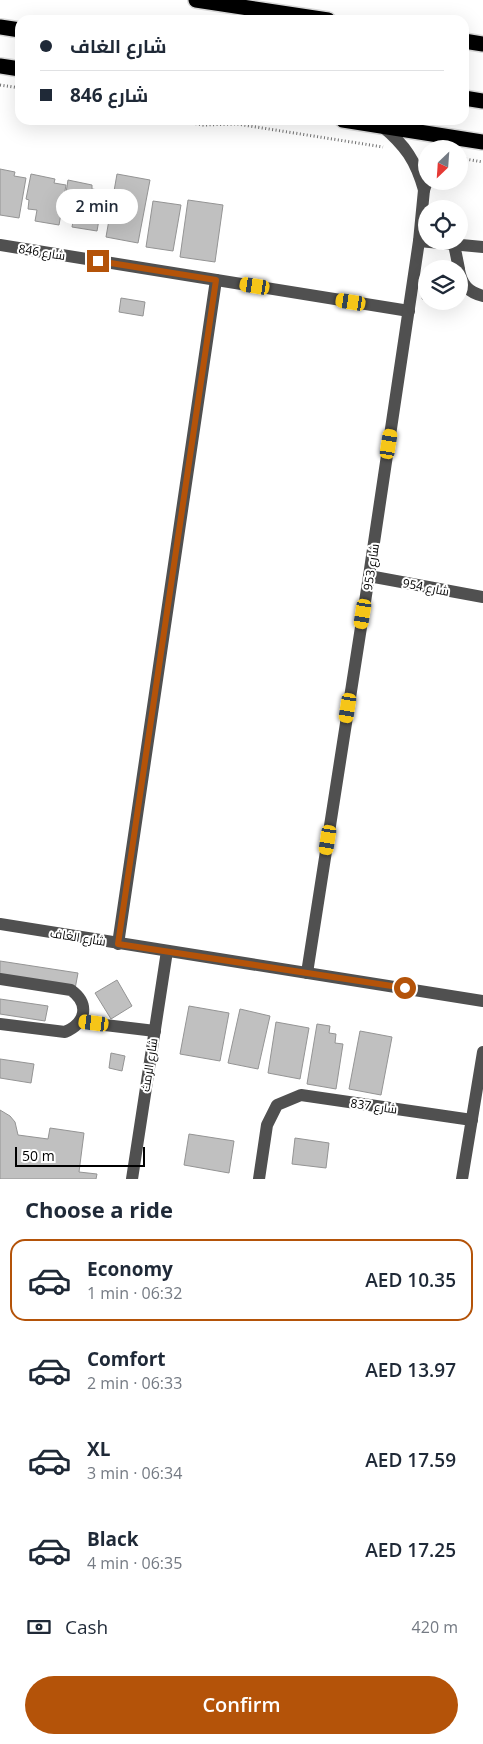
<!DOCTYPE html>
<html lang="en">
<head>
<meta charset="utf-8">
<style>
  :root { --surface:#fff; --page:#f6f6f7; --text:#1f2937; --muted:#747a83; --line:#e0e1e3; --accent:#b45309 }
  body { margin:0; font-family:"Open Sans",Cairo,sans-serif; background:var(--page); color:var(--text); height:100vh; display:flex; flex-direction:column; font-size:19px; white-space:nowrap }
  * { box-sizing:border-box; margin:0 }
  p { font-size:16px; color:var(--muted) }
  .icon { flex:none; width:28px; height:28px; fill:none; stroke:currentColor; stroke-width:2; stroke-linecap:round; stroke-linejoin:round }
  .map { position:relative; height:1179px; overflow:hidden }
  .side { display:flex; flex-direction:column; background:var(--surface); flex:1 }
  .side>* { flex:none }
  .guide { position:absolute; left:15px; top:15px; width:454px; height:110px; border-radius:15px; box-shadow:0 5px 20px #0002; display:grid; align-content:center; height:110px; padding:0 25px; background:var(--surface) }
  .needle { width:32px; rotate:205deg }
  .buttons { position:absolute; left:418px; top:140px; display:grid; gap:10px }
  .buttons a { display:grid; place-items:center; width:50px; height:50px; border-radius:50%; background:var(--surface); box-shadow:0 5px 20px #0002; font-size:25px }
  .scale { position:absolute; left:15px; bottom:12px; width:130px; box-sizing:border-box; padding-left:5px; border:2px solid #000; border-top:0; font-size:14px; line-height:18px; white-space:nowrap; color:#000; -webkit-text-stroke:4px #fff; paint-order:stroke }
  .end { position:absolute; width:22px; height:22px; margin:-11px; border:6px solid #b45309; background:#fff; box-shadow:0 0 0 2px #fff }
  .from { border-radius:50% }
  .bubble { position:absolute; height:35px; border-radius:18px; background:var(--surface); box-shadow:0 5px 20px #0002; font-size:16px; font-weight:600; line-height:35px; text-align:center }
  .car { position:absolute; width:15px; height:30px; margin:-15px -8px; border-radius:6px; box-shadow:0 0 4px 1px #0007; background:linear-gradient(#f5c518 24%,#345 0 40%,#f5c518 0 76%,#345 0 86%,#f5c518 0) }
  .guide b { display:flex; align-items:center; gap:18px; height:48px; font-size:19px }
  .guide b+b { border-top:1px solid var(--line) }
  .guide i { width:12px; height:12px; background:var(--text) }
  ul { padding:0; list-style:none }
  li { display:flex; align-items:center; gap:15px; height:82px; margin:0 10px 8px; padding:0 15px; border:2px solid transparent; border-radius:15px }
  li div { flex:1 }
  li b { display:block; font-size:19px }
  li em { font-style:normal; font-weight:600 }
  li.on { border-color:var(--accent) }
  li>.icon { width:45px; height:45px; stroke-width:1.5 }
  h2 { padding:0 25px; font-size:22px; line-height:60px }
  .pay { display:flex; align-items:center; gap:12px; height:55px; padding:0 25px; font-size:19px }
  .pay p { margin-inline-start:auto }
  .cta { display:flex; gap:10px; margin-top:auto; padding:10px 25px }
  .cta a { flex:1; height:58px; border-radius:30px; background:var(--accent); color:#fff; font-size:20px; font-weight:600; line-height:58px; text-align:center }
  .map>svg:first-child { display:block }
  .building { fill:#c0c0c0; stroke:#949494 }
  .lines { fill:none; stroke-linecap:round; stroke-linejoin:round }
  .highway-casing { stroke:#dbdbdb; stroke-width:18 }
  .path { stroke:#727272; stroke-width:3; stroke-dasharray:1 2.5; stroke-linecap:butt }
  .minor { stroke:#505050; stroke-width:12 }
  .highway { stroke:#000; stroke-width:15 }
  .route { stroke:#b45309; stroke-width:6 }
  .labels { text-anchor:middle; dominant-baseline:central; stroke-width:4; stroke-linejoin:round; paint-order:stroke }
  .street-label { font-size:12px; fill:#000; stroke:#fff }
</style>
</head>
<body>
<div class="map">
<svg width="483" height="1179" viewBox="0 0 483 1179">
  <rect width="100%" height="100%" fill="#fff"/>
  <g class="building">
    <path d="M0,169l15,3 -1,4 12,2 -7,40 -19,-3z"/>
    <path d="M31,174l24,5 -1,4 12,2 -7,40 -24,-4 2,-11 -9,-1 1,-9 -3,-1z"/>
    <path d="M117,174l33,6 -12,63 -32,-6z"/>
    <path d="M68,180l24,5v4l12,2 -7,40 -25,-4 2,-11 -9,-2 2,-8 -3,-1z"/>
    <path d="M188,200l35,5 -8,57 -35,-5z"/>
    <path d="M153,201l28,4 -8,46 -27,-4z"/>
    <path d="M426,276v24l-4,-1z"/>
    <path d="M121,298l24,4 -2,14 -24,-4z"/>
    <path d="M0,961l78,12 -3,16 -75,-13z"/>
    <path d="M117,980l15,26 -21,13 -16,-26z"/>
    <path d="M0,999l48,7 -3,15 -45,-7z"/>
    <path d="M189,1006l40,7 -9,48 -40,-7z"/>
    <path d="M240,1009l30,7 -12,53 -30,-6z"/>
    <path d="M276,1022l33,6 -9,51 -32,-6z"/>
    <path d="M317,1024l13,2 -1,7 7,1 -1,9 8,1 -7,45 -29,-5z"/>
    <path d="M360,1031l32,6 -11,58 -32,-6z"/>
    <path d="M111,1053l14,3 -3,15 -13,-3z"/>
    <path d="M0,1059l34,5 -3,19 -31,-5z"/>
    <path d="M0,1110l10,6 5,6 3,13 30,4 2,-11 34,5 -5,39 18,2 -1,5h-96z"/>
    <path d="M189,1134l45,7 -5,32 -45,-8z"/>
    <path d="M295,1138l34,5 -3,25 -34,-4z"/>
  </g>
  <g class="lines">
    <defs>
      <g id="highway">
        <path d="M196,0l132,20"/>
        <path d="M0,27l20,3"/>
        <path d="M464,41l19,3"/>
        <path d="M0,66l20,3"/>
        <path d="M464,98l19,3"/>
        <path d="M343,120l140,22"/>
      </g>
    </defs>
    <use href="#highway" class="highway-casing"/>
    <g class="path">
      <path d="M0,85l20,3"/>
      <path d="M175,120l28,5 34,-1 146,23"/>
      <path d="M459,158l24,4"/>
    </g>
    <g class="minor">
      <path d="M382,126c23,19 34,35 42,64"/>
      <path d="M446,149l10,-12"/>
      <path d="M419,241l64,6"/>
      <path d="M454,244l5,25"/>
      <path d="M0,245l409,66"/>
      <path d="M459,270c3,15 9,22 24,26"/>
      <path d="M369,576l114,21"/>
      <path d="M0,924l483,77"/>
      <path d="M118,944l98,-664"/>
      <path d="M307,973l62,-397 50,-335 5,-51 3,-9"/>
      <path d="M0,979l71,11c19,14 15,33 -6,42l-65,-8"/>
      <path d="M80,1022l75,9"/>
      <path d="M132,1179l35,-228"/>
      <path d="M259,1179l8,-54 10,-20 24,-10 171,25"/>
      <path d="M462,1179l21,-127"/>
    </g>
    <use href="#highway" class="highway"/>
  </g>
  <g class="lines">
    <path class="route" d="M98,261l118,19 -98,664 287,44"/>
  </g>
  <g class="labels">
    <g class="street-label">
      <text transform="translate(42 252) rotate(9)">شارع 846</text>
      <text transform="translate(371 567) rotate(-81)">شارع 953</text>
      <text transform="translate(426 587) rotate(11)">شارع 954</text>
      <text transform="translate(78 937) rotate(9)">شارع الغاف</text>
      <text transform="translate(149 1065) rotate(-81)">شارع الرمث</text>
      <text transform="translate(374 1106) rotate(8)">شارع 837</text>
    </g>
  </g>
</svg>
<div class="buttons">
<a><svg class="needle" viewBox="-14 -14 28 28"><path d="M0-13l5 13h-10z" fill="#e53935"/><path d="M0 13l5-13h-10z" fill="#747a83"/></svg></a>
<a><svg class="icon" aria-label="locate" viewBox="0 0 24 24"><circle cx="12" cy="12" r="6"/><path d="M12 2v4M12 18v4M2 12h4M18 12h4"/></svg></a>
<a><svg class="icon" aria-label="layers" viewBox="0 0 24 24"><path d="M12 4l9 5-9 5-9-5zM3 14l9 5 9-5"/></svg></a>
</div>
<div class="scale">50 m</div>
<i class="end from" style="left:405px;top:988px"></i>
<i class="end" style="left:98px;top:261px"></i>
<div class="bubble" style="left:56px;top:189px;width:82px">2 min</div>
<i class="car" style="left:255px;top:286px;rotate:279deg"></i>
<i class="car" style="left:351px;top:302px;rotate:279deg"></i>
<i class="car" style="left:389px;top:444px;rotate:9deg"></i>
<i class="car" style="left:363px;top:614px;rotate:189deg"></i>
<i class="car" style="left:348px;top:708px;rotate:189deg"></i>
<i class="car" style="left:328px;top:840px;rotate:189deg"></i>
<i class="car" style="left:94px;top:1023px;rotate:277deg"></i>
<div class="guide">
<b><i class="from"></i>شارع الغاف</b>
<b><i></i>شارع 846</b>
</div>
</div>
<section class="side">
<h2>Choose a ride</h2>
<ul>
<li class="on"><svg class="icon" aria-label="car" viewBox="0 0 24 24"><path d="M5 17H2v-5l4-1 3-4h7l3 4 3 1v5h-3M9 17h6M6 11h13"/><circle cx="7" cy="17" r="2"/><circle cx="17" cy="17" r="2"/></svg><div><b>Economy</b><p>1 min · 06:32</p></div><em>AED 10.35</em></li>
<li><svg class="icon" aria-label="car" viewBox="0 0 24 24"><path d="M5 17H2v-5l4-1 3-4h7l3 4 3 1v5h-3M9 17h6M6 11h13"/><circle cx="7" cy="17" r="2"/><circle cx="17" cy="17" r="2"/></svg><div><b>Comfort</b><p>2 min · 06:33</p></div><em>AED 13.97</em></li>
<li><svg class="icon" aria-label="car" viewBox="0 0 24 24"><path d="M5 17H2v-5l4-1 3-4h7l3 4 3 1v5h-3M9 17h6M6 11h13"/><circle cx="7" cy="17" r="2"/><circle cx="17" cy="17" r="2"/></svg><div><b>XL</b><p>3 min · 06:34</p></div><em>AED 17.59</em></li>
<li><svg class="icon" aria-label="car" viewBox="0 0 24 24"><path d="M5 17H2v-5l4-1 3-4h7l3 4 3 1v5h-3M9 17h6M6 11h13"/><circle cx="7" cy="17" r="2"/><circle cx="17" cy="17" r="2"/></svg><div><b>Black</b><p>4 min · 06:35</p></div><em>AED 17.25</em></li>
</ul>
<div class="pay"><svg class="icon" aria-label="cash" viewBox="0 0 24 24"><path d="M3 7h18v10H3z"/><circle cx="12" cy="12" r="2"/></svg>Cash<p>420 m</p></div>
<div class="cta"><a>Confirm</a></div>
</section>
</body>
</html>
